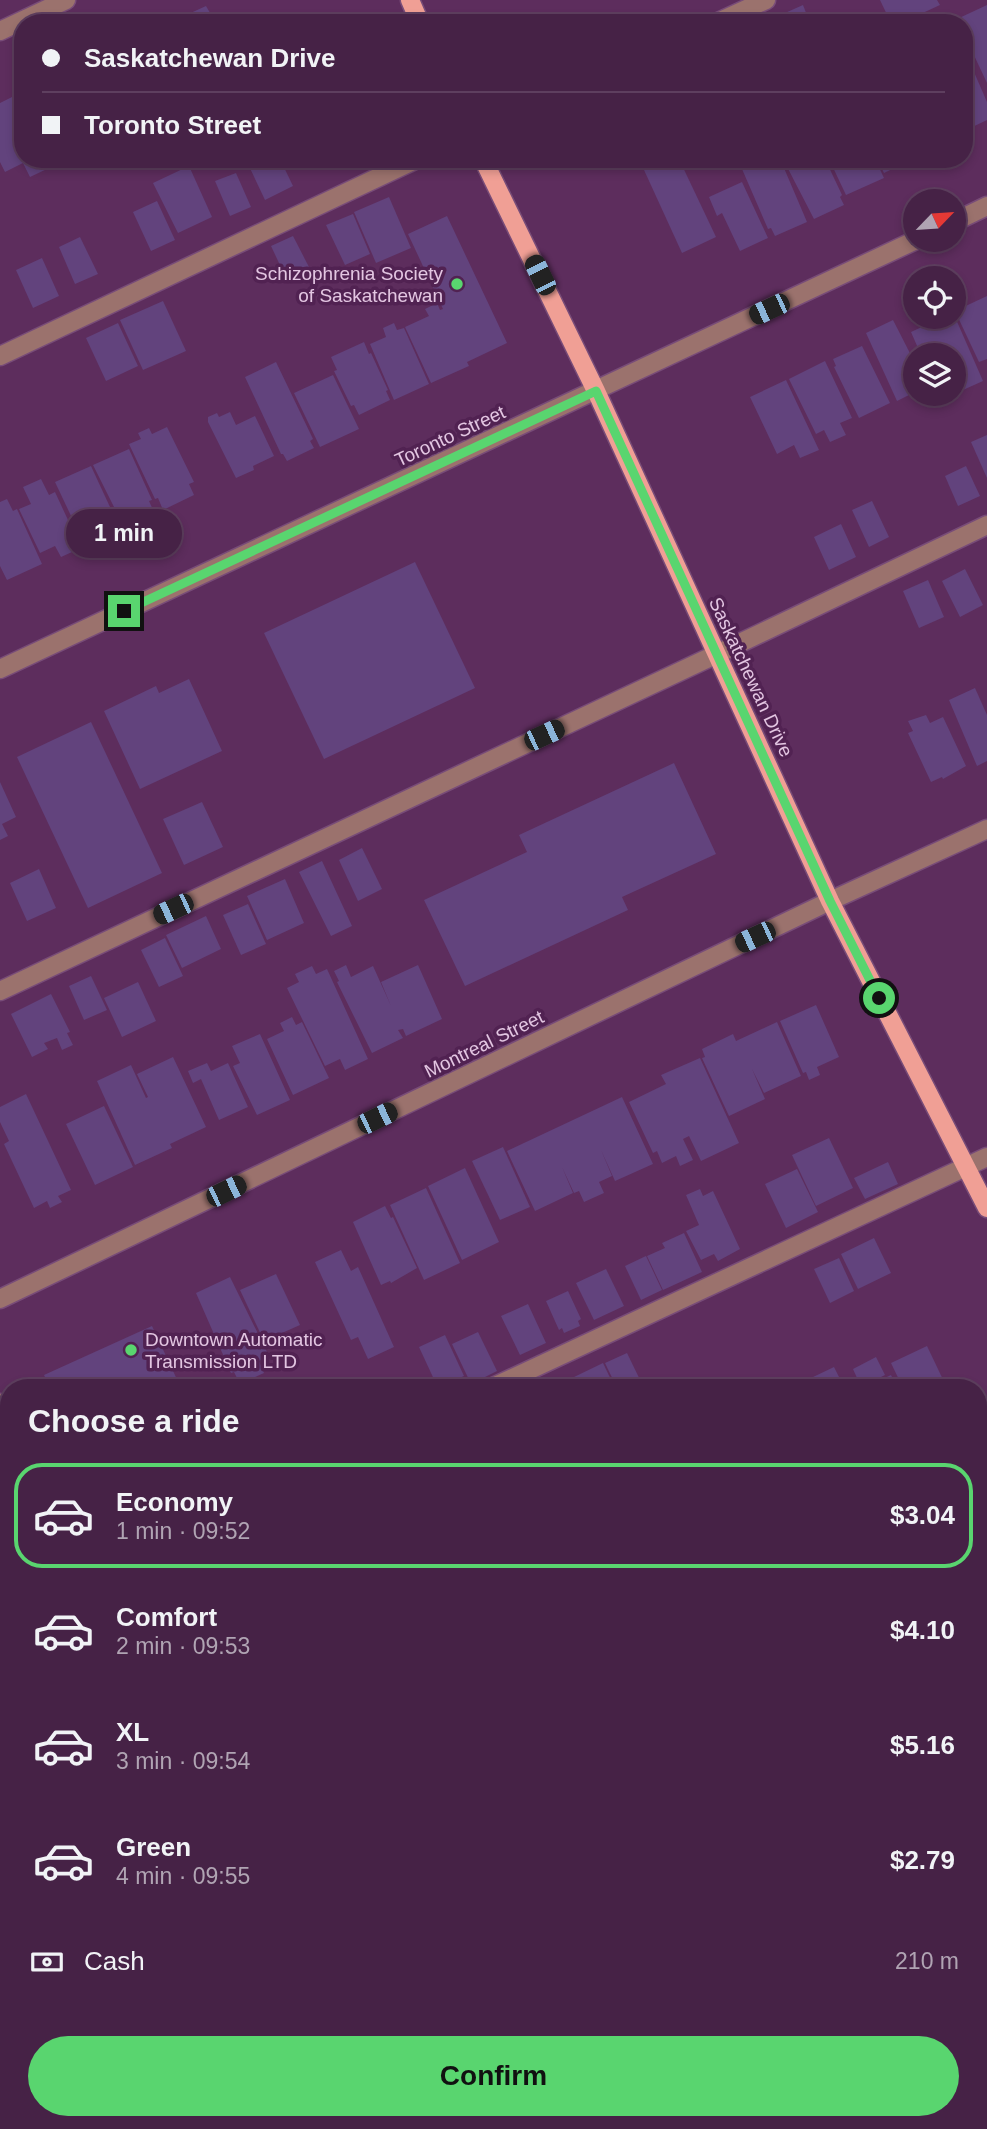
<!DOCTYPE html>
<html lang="en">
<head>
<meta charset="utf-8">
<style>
  :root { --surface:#462246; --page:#502f51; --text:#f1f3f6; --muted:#b0a4b3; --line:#5e3f5f; --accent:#59d56f }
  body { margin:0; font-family:Arial,sans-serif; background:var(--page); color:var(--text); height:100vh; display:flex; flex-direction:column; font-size:26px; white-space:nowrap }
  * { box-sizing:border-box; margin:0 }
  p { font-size:23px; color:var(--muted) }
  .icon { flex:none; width:38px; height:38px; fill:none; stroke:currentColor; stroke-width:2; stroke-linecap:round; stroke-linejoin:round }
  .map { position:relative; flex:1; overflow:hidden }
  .details { position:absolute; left:0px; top:1379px; width:987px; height:751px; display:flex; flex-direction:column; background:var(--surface); border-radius:28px 28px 0 0; box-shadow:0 4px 10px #0003,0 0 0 2px var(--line) }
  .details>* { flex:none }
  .banner { position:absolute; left:14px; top:14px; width:959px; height:154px; border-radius:28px; box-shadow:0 4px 10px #0003,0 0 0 2px var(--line); display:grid; align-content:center; height:154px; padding:0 28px; background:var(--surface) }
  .needle { width:46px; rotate:65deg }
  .tools { position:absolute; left:903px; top:189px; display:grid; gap:14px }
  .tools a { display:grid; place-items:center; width:63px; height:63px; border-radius:50%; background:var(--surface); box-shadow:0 4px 10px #0003,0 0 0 2px var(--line); font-size:35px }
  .end { position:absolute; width:32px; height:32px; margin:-16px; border:9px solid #59d56f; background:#111; box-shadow:0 0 0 4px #111 }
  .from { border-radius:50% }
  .bubble { position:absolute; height:49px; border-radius:24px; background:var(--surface); box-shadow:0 4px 10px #0003,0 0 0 2px var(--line); font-size:23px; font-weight:600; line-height:49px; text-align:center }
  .car { position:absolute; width:21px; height:42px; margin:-21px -10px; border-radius:9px; box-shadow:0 0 5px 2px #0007; background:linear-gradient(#222 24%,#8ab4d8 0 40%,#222 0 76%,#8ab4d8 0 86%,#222 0) }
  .banner b { display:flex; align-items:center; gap:24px; height:66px; font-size:26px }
  .banner b+b { border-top:2px solid var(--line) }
  .banner i { width:18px; height:18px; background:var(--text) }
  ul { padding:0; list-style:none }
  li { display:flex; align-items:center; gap:21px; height:105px; margin:0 14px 10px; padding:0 14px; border:4px solid transparent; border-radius:28px }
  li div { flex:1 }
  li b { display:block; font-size:26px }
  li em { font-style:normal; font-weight:600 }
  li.current { border-color:var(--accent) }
  li>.icon { width:63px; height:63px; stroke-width:1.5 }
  h2 { padding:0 28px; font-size:32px; line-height:84px }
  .pay { display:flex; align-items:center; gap:18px; height:77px; padding:0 28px; font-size:26px }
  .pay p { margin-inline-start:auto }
  .cta { display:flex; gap:14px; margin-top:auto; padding:14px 28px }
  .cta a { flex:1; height:80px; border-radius:42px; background:var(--accent); color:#111; font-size:28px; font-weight:600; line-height:80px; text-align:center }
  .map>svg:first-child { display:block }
  .green { fill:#795d06 }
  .building { fill:#62437d }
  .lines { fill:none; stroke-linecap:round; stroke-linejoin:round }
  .minor-casing { stroke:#784c78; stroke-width:21 }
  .major-casing { stroke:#784c78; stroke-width:21 }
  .path { stroke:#936b93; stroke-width:4.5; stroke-dasharray:5 3.5; stroke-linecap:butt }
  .minor { stroke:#9b726d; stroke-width:18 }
  .major { stroke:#f09f95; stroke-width:18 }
  .route { stroke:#59d56f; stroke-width:9 }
  .poi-dot { fill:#59d56f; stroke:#512252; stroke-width:2.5 }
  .labels { text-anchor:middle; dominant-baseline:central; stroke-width:7; stroke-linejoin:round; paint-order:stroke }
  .poi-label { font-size:19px; fill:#e3c6e2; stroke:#512252; text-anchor:end }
  .street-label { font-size:19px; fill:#e3c6e2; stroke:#512252 }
</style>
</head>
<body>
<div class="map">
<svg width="987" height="2129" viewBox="0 0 987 2129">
  <rect width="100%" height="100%" fill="#5d2d5d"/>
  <path class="green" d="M0,1538l9,19v342l-9,4z"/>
  <g class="building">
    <path d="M880,0h57l3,5 -39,18h-10z"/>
    <path d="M803,5l7,18h-31l-3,-6z"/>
    <path d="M987,5v78l-23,-49v-11h-5l-2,-4z"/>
    <path d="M206,6l10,17h-42l-1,-2z"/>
    <path d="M974,72l13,30v18l-23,11v-54z"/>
    <path d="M12,97l5,11 3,-2 3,5v48h21l5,9 -19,9 -7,-14 -18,9 -5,-10v-59z"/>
    <path d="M91,159h28l-23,11z"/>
    <path d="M262,159h18l13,27 -28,14 -16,-34z"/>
    <path d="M639,159h40l37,78 -34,16z"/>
    <path d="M783,159h42l17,36 -2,2 4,8 -30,14z"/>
    <path d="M829,159h46l9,19 -38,17z"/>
    <path d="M877,159h36l-29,14z"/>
    <path d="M759,160l4,9 18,-8 26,61 -32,14 -4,-8 -3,1 -26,-60z"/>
    <path d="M189,166l23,51 -34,16 -25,-50z"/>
    <path d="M236,173l15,34 -21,9 -15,-35z"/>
    <path d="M742,182l26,56 -28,13 -18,-38 -5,3 -8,-19z"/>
    <path d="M389,197l22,51 -35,15 -22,-51z"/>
    <path d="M157,201l18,39 -24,11 -18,-39z"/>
    <path d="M353,214l17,40 -25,11 -19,-40z"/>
    <path d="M447,216l60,127 -40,19 2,4 -38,17 -26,-56 24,-11 -4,-7 12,-6 3,7 3,-1 -35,-75z"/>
    <path d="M293,236l17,33 -23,11 -16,-34z"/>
    <path d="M80,237l18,37 -23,10 -16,-37z"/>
    <path d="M42,258l17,38 -26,12 -17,-38z"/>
    <path d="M987,296v63l-8,3 -24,-51z"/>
    <path d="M163,301l23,50 -43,19 -23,-50z"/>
    <path d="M924,317h31l28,64 -29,13v-39h-33l-10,-23 15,-7 -4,-7z"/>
    <path d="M893,320l22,43v29l-18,9 -31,-68z"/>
    <path d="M118,323l20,43 -32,15 -20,-43z"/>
    <path d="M394,323l3,7 7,-2 25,56 -35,16 -24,-56 16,-7 -3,-9z"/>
    <path d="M364,342l5,12 2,-1 17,37 -2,1 4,9 -31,15 -5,-10 -3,1 -17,-35 3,-1 -6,-13z"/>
    <path d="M862,346l28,57 -31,15 -25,-51 2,-1 -3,-7z"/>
    <path d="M825,361l27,57 -12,5 6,12 -16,7 -6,-12 -8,4 -27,-55z"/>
    <path d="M276,362l37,77 -3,2 4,7 -27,13 -4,-7h-2l-36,-77z"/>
    <path d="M333,375l26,54 -39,18 -26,-54z"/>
    <path d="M786,380l33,70 -19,8 -6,-13 -17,9 -27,-57z"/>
    <path d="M230,412l6,13 19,-9 19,40 -21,10 1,4 -18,8 -28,-56v-5l9,-4 2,4z"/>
    <path d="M167,427l27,55 -5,2 5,11 -31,15 -5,-12 -3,1 -26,-55 12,-5 -3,-6 11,-5 3,6z"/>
    <path d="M987,435v43l-16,-36z"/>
    <path d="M129,449l23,51 -3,1 5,11 -31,13 -30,-60z"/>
    <path d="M91,466l25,54 -35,17 -26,-55z"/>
    <path d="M966,466l14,30 -22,10 -13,-30z"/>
    <path d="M41,479l8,16 6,-3 26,56 -20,9 -6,-11 -15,7 -21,-44 12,-5 -8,-17z"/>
    <path d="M7,499l6,12 4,-2 25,55 -35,16 -7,-14v-64z"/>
    <path d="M872,501l17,36 -20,10 -17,-37z"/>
    <path d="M841,524l15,33 -27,13 -15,-33z"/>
    <path d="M415,562l60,126 -151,71 -60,-126z"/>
    <path d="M965,569l18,36 -23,12 -18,-36z"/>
    <path d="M928,580l16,37 -25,11 -16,-37z"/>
    <path d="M189,679l33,72 -82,38 -36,-78 52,-25 3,7z"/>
    <path d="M975,688l12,27v46l-10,5 -28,-66z"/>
    <path d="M926,715l4,8 13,-6 23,49 -23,13 -1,-2 -11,5 -23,-49 5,-2 -5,-10z"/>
    <path d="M91,722l71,151 -74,35 -71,-151z"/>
    <path d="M674,763l42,91 -94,43 6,13 -163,76 -41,-86 103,-48 -8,-17z"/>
    <path d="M0,782l16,35 -14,7 6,12 -8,4z"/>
    <path d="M202,802l21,45 -39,18 -21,-46z"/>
    <path d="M362,848l20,41 -24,12 -19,-41z"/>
    <path d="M322,861l30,65 -21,10 -32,-64z"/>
    <path d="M39,869l17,39 -29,13 -17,-38z"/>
    <path d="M285,879l19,44 -37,17 -20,-44z"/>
    <path d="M248,904l18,40 -25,11 -18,-40z"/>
    <path d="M206,916l15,33 -39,19 -16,-33z"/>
    <path d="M165,938l18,38 -24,11 -18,-37z"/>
    <path d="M346,965l5,12 22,-11 18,40 -10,-24 37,-17 24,54 -36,17 -3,-7 -5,1 5,8 -31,15 -35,-71 2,-1 -5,-10z"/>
    <path d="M312,966l4,8 11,-5 41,90 -23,11 -5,-11 -15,7 -38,-78 12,-6 -4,-8z"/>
    <path d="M91,976l16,34 -23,10 -15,-34z"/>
    <path d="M138,982l18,39 -34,16 -18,-39z"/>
    <path d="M51,994l19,38 -3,1 6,12 -11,5 -5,-12 -13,5 4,6 -16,8 -21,-43z"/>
    <path d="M816,1005l23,52 -22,10 3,8 -11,5 -3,-8 -3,1 -23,-52z"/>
    <path d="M292,1017l4,8 6,-3 27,56 -36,17 -26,-56 17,-8 -4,-8z"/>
    <path d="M777,1022l24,54 -37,17 -12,-24 13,30 -36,17 -27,-58 3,-1 -3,-8 31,-15 3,7z"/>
    <path d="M260,1034l30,66 -33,15 -24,-49 7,-3 -8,-17z"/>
    <path d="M173,1057l33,70 -36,17 2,4 -37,17 -38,-84 34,-16 15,33 2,-1 -11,-23z"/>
    <path d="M700,1058l39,85 -38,18 -12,-25 -6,3 10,21 -13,6 -4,-10 -14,7 -5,-12 -4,2 -24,-51 37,-18 -5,-9z"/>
    <path d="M207,1063l4,8 17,-8 20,44 -29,13 -18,-41 -8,4 -5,-12z"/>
    <path d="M26,1094l45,96 -13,6 4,6 -12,6 -3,-7 -13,7 -30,-64 5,-3 -9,-19v-15z"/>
    <path d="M622,1097l31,67 -38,17 -14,-31 11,26 -13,6 5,11 -20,9 -5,-11 -5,2 -12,-26 11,26 -38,18 -28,-60z"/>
    <path d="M104,1106l29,61 -38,18 -29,-61z"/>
    <path d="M829,1138l24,50 -37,18 -24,-51z"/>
    <path d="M503,1147l27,60 -30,13 -28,-59z"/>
    <path d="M888,1162l10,22 -33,15 -11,-21z"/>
    <path d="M465,1168l34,74 -37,18 -34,-74z"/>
    <path d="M797,1169l21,43 -32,16 -21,-44z"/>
    <path d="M426,1188l34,75 -36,17 -34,-75z"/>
    <path d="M700,1189l3,7 10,-5 27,58 -22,12 -4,-7 -13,6 -15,-29 13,-6 -13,-30z"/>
    <path d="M385,1206l6,12 2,-1 24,51 -26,15 -1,-2 -9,4 -28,-63z"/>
    <path d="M684,1233l18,39 -39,18 -16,-34 18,-8 -3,-5z"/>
    <path d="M874,1238l17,35 -33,16 -17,-35z"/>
    <path d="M341,1250l10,21 7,-4 36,80 -26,12 -10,-22 -7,3 -36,-78z"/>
    <path d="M646,1256l16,34 -21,10 -16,-34z"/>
    <path d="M839,1258l15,33 -24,12 -16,-34z"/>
    <path d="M606,1269l18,37 -30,14 -18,-37z"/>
    <path d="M276,1274l24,51 -36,16 -24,-51z"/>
    <path d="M230,1277l39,79 -10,5 5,12 -24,11 -6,-12 -3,1 -35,-80z"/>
    <path d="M568,1291l13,28 -3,2 2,5 -16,7 -2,-5 -3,2 -13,-29z"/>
    <path d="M528,1304l18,39 -26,12 -19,-39z"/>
    <path d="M152,1326l29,62h-131l-6,-13z"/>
    <path d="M478,1332l19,39 -26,13 -19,-40z"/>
    <path d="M445,1335l19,41 -26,12 -19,-41z"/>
    <path d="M927,1346l20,42h-44l-12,-25z"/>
    <path d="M627,1353l16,33 -4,2h-22l-12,-25z"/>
    <path d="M876,1357l9,18 -24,12 -8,-18z"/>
    <path d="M603,1363l12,25h-38l-5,-10z"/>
    <path d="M834,1367l10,20 5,-3 1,4h-35l-4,-10z"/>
    <path d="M891,1375l6,13h-33z"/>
    <path d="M978,1555l9,19v46l-9,4z"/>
    <path d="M987,1800v79l-9,-20v-55z"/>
    <path d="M9,1994v78l-9,-19v-55z"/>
    <path d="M0,2058l9,20v3l-9,4z"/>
    <path d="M978,2070l9,19v36l-9,4h-9l-3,-8h12z"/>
    <path d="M9,2106v15h20l4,8h-30l-3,-8v-11z"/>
    <path d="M31,2121h45l-17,8h-24z"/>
    <path d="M161,2121h24l3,8h-44z"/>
    <path d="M386,2121h48l4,8h-48z"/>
  </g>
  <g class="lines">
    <defs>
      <g id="minor">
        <path d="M716,23l50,-23"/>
        <path d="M0,31l66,-31"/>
        <path d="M954,222l33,-16"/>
        <path d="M0,356l417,-197"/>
        <path d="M0,669l916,-429"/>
        <path d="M0,991l717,-337 270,-129"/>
        <path d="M0,1299l830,-398 157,-72"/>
        <path d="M491,1388l496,-231"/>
        <path d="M0,1403l9,19"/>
        <path d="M978,1480l9,-4"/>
        <path d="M978,1710l9,-4"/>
        <path d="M0,1940l9,-4"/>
        <path d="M334,2121l4,8"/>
        <path d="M99,2129l18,-8"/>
      </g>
      <g id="major">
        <path d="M410,0l10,23"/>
        <path d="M483,159l113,232 234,510 157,307"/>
        <path d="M978,1950l9,-4"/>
        <path d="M605,2129l17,-8"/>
      </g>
    </defs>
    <use href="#minor" class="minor-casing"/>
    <use href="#major" class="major-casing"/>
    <g class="path">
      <path d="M0,1482l9,-4"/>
      <path d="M0,1597l9,26"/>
      <path d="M0,1865l9,-4"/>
    </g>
    <use href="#minor" class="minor"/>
    <use href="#major" class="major"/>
  </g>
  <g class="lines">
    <path class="route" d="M124,611l472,-220 234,510 49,97"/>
  </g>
  <g class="poi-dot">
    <circle cx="457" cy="284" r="7"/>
    <circle cx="131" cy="1350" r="7"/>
  </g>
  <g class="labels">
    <g class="poi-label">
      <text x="443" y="273">Schizophrenia Society<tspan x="443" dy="22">of Saskatchewan</tspan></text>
      <text x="145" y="1339" text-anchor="start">Downtown Automatic<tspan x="145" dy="22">Transmission LTD</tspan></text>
    </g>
    <g class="street-label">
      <text transform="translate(450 436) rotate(-25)">Toronto Street</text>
      <text transform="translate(751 677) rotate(65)">Saskatchewan Drive</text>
      <text transform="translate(484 1044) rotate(-26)">Montreal Street</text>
    </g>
  </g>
</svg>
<div class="tools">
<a><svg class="needle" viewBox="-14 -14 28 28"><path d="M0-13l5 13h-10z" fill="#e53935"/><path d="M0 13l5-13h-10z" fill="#b0a4b3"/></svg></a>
<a><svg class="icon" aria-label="locate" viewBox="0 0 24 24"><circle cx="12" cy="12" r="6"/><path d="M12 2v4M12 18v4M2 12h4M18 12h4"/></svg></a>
<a><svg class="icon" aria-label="layers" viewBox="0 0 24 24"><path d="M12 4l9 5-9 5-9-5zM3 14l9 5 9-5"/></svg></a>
</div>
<i class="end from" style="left:879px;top:998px"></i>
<i class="end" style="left:124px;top:611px"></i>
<div class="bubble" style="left:66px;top:509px;width:116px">1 min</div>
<i class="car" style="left:540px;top:275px;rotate:334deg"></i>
<i class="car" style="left:769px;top:309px;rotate:245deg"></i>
<i class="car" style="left:544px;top:735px;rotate:65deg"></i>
<i class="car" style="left:173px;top:909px;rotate:245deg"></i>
<i class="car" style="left:755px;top:937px;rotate:245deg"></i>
<i class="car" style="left:377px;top:1118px;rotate:64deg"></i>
<i class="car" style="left:226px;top:1191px;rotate:64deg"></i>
<div class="banner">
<b><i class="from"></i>Saskatchewan Drive</b>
<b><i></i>Toronto Street</b>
</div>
<section class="details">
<h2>Choose a ride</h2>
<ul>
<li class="current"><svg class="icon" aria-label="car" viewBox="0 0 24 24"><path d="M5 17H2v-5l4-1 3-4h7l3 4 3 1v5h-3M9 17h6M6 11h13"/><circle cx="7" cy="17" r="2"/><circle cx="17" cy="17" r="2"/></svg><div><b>Economy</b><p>1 min · 09:52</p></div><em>$3.04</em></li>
<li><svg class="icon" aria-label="car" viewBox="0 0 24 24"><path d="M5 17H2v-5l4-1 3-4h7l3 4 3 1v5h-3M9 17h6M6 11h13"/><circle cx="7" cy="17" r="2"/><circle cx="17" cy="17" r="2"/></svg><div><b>Comfort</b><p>2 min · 09:53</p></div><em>$4.10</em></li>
<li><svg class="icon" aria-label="car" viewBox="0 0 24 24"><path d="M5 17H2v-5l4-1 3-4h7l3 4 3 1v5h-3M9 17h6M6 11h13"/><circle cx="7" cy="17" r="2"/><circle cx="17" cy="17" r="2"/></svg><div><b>XL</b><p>3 min · 09:54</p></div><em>$5.16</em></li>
<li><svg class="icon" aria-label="car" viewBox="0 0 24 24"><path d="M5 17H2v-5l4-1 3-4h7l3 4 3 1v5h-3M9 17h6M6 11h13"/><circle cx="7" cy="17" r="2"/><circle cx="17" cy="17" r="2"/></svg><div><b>Green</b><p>4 min · 09:55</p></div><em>$2.79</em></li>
</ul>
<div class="pay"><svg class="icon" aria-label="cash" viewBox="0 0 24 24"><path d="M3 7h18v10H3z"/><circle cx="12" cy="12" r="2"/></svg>Cash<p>210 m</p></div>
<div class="cta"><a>Confirm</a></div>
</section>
</div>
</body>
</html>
